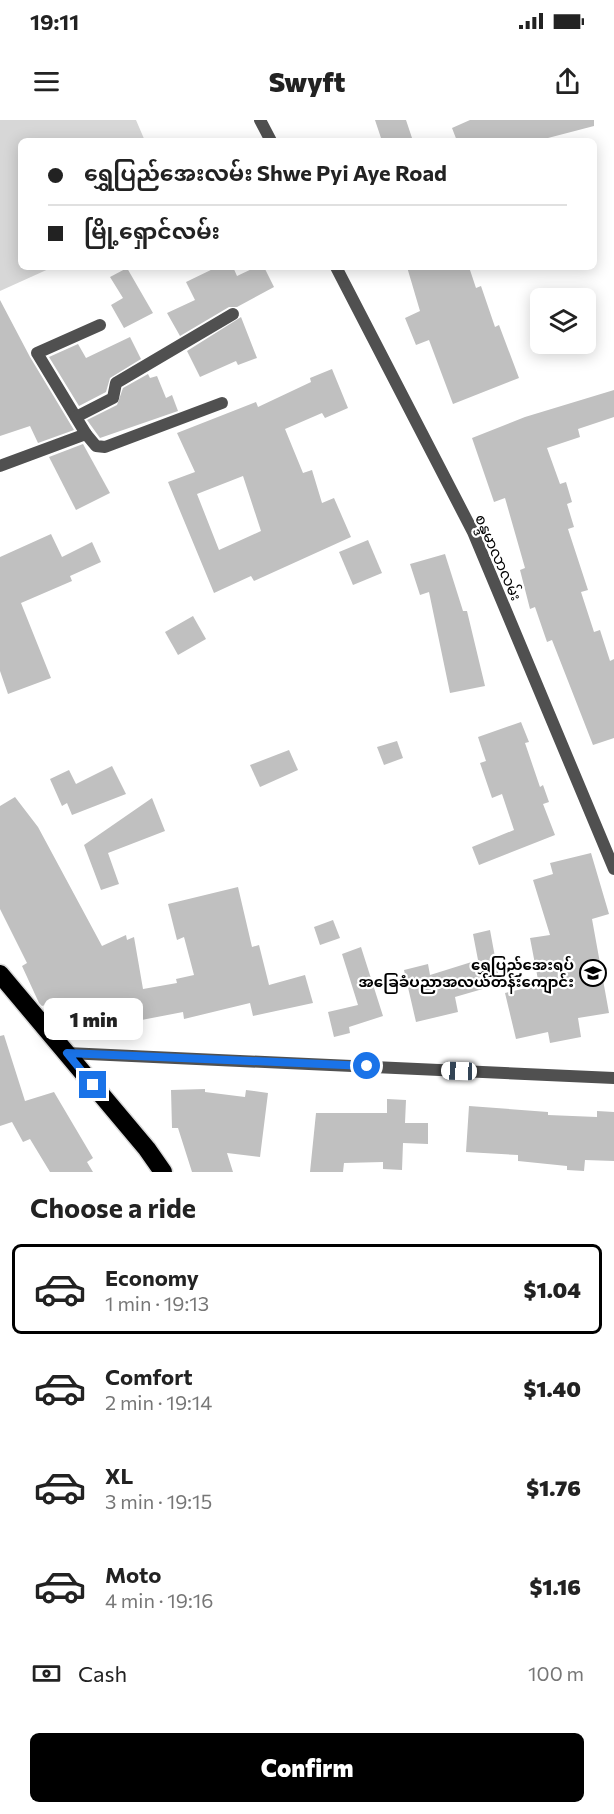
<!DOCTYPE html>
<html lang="en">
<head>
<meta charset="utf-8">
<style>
  :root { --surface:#fff; --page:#f6f6f6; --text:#222; --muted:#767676; --line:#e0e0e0; --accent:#000 }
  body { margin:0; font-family:Commissioner,"Noto Sans Myanmar",sans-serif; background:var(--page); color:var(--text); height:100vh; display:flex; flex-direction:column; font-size:22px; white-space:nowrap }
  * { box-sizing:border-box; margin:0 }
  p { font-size:20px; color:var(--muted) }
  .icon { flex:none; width:33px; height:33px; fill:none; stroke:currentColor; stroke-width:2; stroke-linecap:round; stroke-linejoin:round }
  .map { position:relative; height:1052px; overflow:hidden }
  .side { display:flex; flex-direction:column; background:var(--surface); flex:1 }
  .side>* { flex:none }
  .guide { position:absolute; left:18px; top:18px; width:579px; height:132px; border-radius:9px; box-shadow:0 3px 15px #0003; display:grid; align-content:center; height:132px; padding:0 30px; background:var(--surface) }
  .controls { position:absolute; left:530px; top:168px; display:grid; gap:12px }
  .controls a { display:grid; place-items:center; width:66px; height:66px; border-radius:9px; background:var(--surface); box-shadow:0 3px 15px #0003; font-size:30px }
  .end { position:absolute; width:27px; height:27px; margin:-14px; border:8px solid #1a73e8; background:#fff; box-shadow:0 0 0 3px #fff }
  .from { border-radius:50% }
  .bubble { position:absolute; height:42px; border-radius:9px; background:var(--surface); box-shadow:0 3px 15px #0003; font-size:20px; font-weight:800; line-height:42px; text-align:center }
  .car { position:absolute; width:18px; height:36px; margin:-18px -9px; border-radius:8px; box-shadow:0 0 4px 2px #0007; background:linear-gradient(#fff 24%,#345 0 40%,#fff 0 76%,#345 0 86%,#fff 0) }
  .guide b { display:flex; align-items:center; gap:21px; height:57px; font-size:22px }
  .guide b+b { border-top:2px solid var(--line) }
  .guide i { width:15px; height:15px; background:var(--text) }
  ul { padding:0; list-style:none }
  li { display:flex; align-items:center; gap:18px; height:90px; margin:0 12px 9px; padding:0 18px; border:3px solid transparent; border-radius:9px }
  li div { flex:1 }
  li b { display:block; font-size:22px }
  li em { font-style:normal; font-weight:800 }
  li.on { border-color:var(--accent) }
  li>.icon { width:54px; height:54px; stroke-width:1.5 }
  h2 { padding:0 30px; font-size:27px; line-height:72px }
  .pay { display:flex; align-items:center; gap:15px; height:66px; padding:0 30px; font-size:22px }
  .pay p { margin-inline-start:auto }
  .cta { display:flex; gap:12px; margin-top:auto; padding:12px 30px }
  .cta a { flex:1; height:69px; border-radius:9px; background:var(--accent); color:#fff; font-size:24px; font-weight:800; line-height:69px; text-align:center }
  .status { display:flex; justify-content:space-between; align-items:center; height:42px; padding:0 30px; background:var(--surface); direction:ltr }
  .status svg { height:16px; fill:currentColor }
  header { display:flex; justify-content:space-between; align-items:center; height:78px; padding:0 30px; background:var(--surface); font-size:27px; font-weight:800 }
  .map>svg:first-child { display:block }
  .green { fill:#d7d7d7 }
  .building { fill:#c0c0c0; fill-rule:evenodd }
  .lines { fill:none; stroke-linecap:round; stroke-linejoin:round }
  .highway-casing { stroke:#dbdbdb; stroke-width:21 }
  .street { stroke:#505050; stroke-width:12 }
  .highway { stroke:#000; stroke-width:18 }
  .route { stroke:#1a73e8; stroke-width:8 }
  .labels { text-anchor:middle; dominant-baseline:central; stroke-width:4.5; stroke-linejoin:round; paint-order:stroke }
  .street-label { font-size:15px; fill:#000; stroke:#fff }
  .poi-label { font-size:15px; font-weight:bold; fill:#000; stroke:#fff; text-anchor:end }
</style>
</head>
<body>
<div class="status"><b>19:11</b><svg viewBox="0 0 49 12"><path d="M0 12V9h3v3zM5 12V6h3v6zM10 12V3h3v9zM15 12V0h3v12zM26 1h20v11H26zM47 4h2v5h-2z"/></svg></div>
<header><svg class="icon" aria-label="menu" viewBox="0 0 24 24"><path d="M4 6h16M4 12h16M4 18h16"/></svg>Swyft<svg class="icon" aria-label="share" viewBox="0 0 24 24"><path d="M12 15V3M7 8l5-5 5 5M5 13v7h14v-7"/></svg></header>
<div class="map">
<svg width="614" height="1052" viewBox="0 0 614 1052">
  <rect width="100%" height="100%" fill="#fff"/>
  <path class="green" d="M0,0h136l9,21h-124v126h32l-53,24z"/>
  <g class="building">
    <path d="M375,0h31l7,21h-31z"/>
    <path d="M470,0h124v6l-46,12v3h-91l-5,-13z"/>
    <path d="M217,147h16l4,9 19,-9h8l10,20 -37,20h-8l-49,29 -13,-23 28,-13 -9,-18z"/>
    <path d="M407,147h62l7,21 5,-2 14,41 4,-2 20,53 -66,26 -24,-64 -13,5 -11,-27 15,-7z"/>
    <path d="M127,148l26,45 -29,15 -13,-23 12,-7 -13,-21z"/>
    <path d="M0,180l30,57 44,73 -36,13 -8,-17 -30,10z"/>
    <path d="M241,197l16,41 -19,7 -2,-4 -36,16 -13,-26z"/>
    <path d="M130,217l11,22 -31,19 -4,14 -27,14 -30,-49 29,-13 8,14z"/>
    <path d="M332,249l16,39 -23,10 -3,-5 -37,16 18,44 9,-3 10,33 12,-5 17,39 -97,44 -3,-5 -37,17 -46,-111 27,-10 -18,-39 79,-31 2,5 53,-25 -1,-4zM243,356l18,55 -42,19 -22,-56z"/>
    <path d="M148,254l2,4 7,-2 9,22 6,-3 6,16 -78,27 -13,-18 30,-15 6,-17z"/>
    <path d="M614,270v27l-36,12 2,8 -33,11 13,36 6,-2 6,20 -5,2 7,23 -6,2 20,61 -7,2 13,40 6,-2 10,31 4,-2v79l-21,7 -41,-105 -5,2 -12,-35 -5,2 -10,-39 5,-2 -20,-70 -11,4 -22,-64 53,-21z"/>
    <path d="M83,324l27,49 -34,17 -27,-53z"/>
    <path d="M51,414l11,23 30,-15 9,20 -31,14 2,5 -51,22 30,75 -43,16 -8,-23v-114z"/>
    <path d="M368,420l14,33 -29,12 -14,-33z"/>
    <path d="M445,434l18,57h4l18,75 -35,7 -21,-101 -9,3 -10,-31z"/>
    <path d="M193,496l13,23 -28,16 -13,-23z"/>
    <path d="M521,602l8,20 -4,1 15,44 3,-2 6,17 -6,2 12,31 -76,30 -7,-18 42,-17 -12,-36 -10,4 -12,-35 6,-2 -8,-24z"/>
    <path d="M397,621l6,17 -19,7 -7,-18z"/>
    <path d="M289,630l9,20 -38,17 -10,-22z"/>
    <path d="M112,646l14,28 -54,21 -5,-12 -5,3 -12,-27 19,-9 7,14z"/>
    <path d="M15,677l23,30 64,119 24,-11 1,5 7,-3 9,52 34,-6 -1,-4 18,-4 -10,-38 -7,3 -9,-36 70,-17 14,60 7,-2 10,40 36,-10 8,28 -60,13 -3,-13 -66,16 -1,-7 -83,16 -1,-6 -35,3 -2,-12 -12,3 -2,-12 -6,2 -3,-3 -17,-37 5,-3 -27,-54v-103z"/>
    <path d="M152,678l13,33 -57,22 11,31 -18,6 -17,-45z"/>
    <path d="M591,733l18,61 -17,5 17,94 -31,5 3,19 -31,6 -2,-11 -32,7 -11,-46 34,-8 -9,-47 20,-3 -17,-55 20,-6 -3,-11z"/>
    <path d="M333,800l7,18 -20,7 -6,-18z"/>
    <path d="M490,810l10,54 -45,13 3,15 -42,10 -12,-52 24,-6 2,11 48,-15 -5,-26z"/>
    <path d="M361,827l22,69 -34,11 1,6 -16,4 -6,-25 30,-7 -16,-51z"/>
    <path d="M4,915l21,66 29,-9 39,66 -6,4 6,10h-43l-20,-33 -7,3 -11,-20 -12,4v-90z"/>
    <path d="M205,969v3l40,5 1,-7 22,3 -8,64 -33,-4 6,19h-41l-14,-44h-6l-1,-38z"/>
    <path d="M387,979l19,1 -1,23h23v21l-25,-1 -1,27 -19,-1v-7l-39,1 -1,9h-33l6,-59h71z"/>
    <path d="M469,986l79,6v3l49,2v-6l17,1v49l-29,-1 -1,11 -17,-1v-4l-49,-5v-6l-52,-3z"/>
  </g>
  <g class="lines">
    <defs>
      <path id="highway" d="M0,854l147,175 16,23"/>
    </defs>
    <use href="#highway" class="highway-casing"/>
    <g class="street">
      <path d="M260,0l11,21"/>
      <path d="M336,147l137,265 141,337"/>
      <path d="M100,205l-63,28 49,81 10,12 9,1 117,-44"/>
      <path d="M76,297l37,-19 3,-15 117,-69"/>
      <path d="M0,346l86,-32"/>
      <path d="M67,933l547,25"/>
    </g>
    <use href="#highway" class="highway"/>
  </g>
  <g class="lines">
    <path class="route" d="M93,965l-26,-32 300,13"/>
  </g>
  <defs>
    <symbol id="school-ring" viewBox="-11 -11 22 22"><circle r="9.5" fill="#fff" stroke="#000" stroke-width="1.5"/><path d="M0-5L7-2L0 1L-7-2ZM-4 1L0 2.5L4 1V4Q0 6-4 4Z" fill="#000"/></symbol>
  </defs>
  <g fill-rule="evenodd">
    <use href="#school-ring" x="578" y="838" width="30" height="30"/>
  </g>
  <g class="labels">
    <g class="street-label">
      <text transform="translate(499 437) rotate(66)">စန္ဒမာလာလမ်း</text>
    </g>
    <g class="poi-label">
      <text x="574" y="844">ရွှေပြည်အေးရပ်<tspan x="574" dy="17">အခြေခံပညာအလယ်တန်းကျောင်း</tspan></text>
    </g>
  </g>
</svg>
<div class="controls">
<a><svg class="icon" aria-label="layers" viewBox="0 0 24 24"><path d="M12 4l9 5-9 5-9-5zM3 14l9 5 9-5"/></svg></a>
</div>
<i class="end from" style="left:367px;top:946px"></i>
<i class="end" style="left:93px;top:965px"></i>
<div class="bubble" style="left:44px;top:878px;width:99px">1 min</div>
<i class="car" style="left:459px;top:951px;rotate:272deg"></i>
<div class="guide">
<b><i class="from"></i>ရွှေပြည်အေးလမ်း Shwe Pyi Aye Road</b>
<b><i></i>မြို့ရှောင်လမ်း</b>
</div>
</div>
<section class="side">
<h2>Choose a ride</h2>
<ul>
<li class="on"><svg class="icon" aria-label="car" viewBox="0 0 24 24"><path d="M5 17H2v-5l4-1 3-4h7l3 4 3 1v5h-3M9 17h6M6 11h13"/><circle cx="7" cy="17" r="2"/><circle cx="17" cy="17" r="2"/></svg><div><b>Economy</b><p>1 min · 19:13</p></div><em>$1.04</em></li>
<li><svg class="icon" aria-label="car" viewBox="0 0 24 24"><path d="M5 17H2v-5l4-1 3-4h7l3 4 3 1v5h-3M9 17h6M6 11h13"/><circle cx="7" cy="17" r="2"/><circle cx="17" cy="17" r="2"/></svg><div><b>Comfort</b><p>2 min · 19:14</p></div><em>$1.40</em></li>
<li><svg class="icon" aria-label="car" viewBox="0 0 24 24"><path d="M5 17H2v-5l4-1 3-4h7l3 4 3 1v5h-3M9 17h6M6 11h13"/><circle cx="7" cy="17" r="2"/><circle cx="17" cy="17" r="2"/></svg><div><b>XL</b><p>3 min · 19:15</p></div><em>$1.76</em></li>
<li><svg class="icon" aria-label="car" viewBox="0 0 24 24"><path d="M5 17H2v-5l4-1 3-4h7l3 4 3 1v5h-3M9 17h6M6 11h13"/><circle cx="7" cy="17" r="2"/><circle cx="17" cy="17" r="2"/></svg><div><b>Moto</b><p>4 min · 19:16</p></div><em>$1.16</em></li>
</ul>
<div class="pay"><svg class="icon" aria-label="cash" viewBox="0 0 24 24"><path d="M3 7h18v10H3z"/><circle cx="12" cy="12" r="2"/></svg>Cash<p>100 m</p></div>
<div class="cta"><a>Confirm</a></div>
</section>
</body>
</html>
